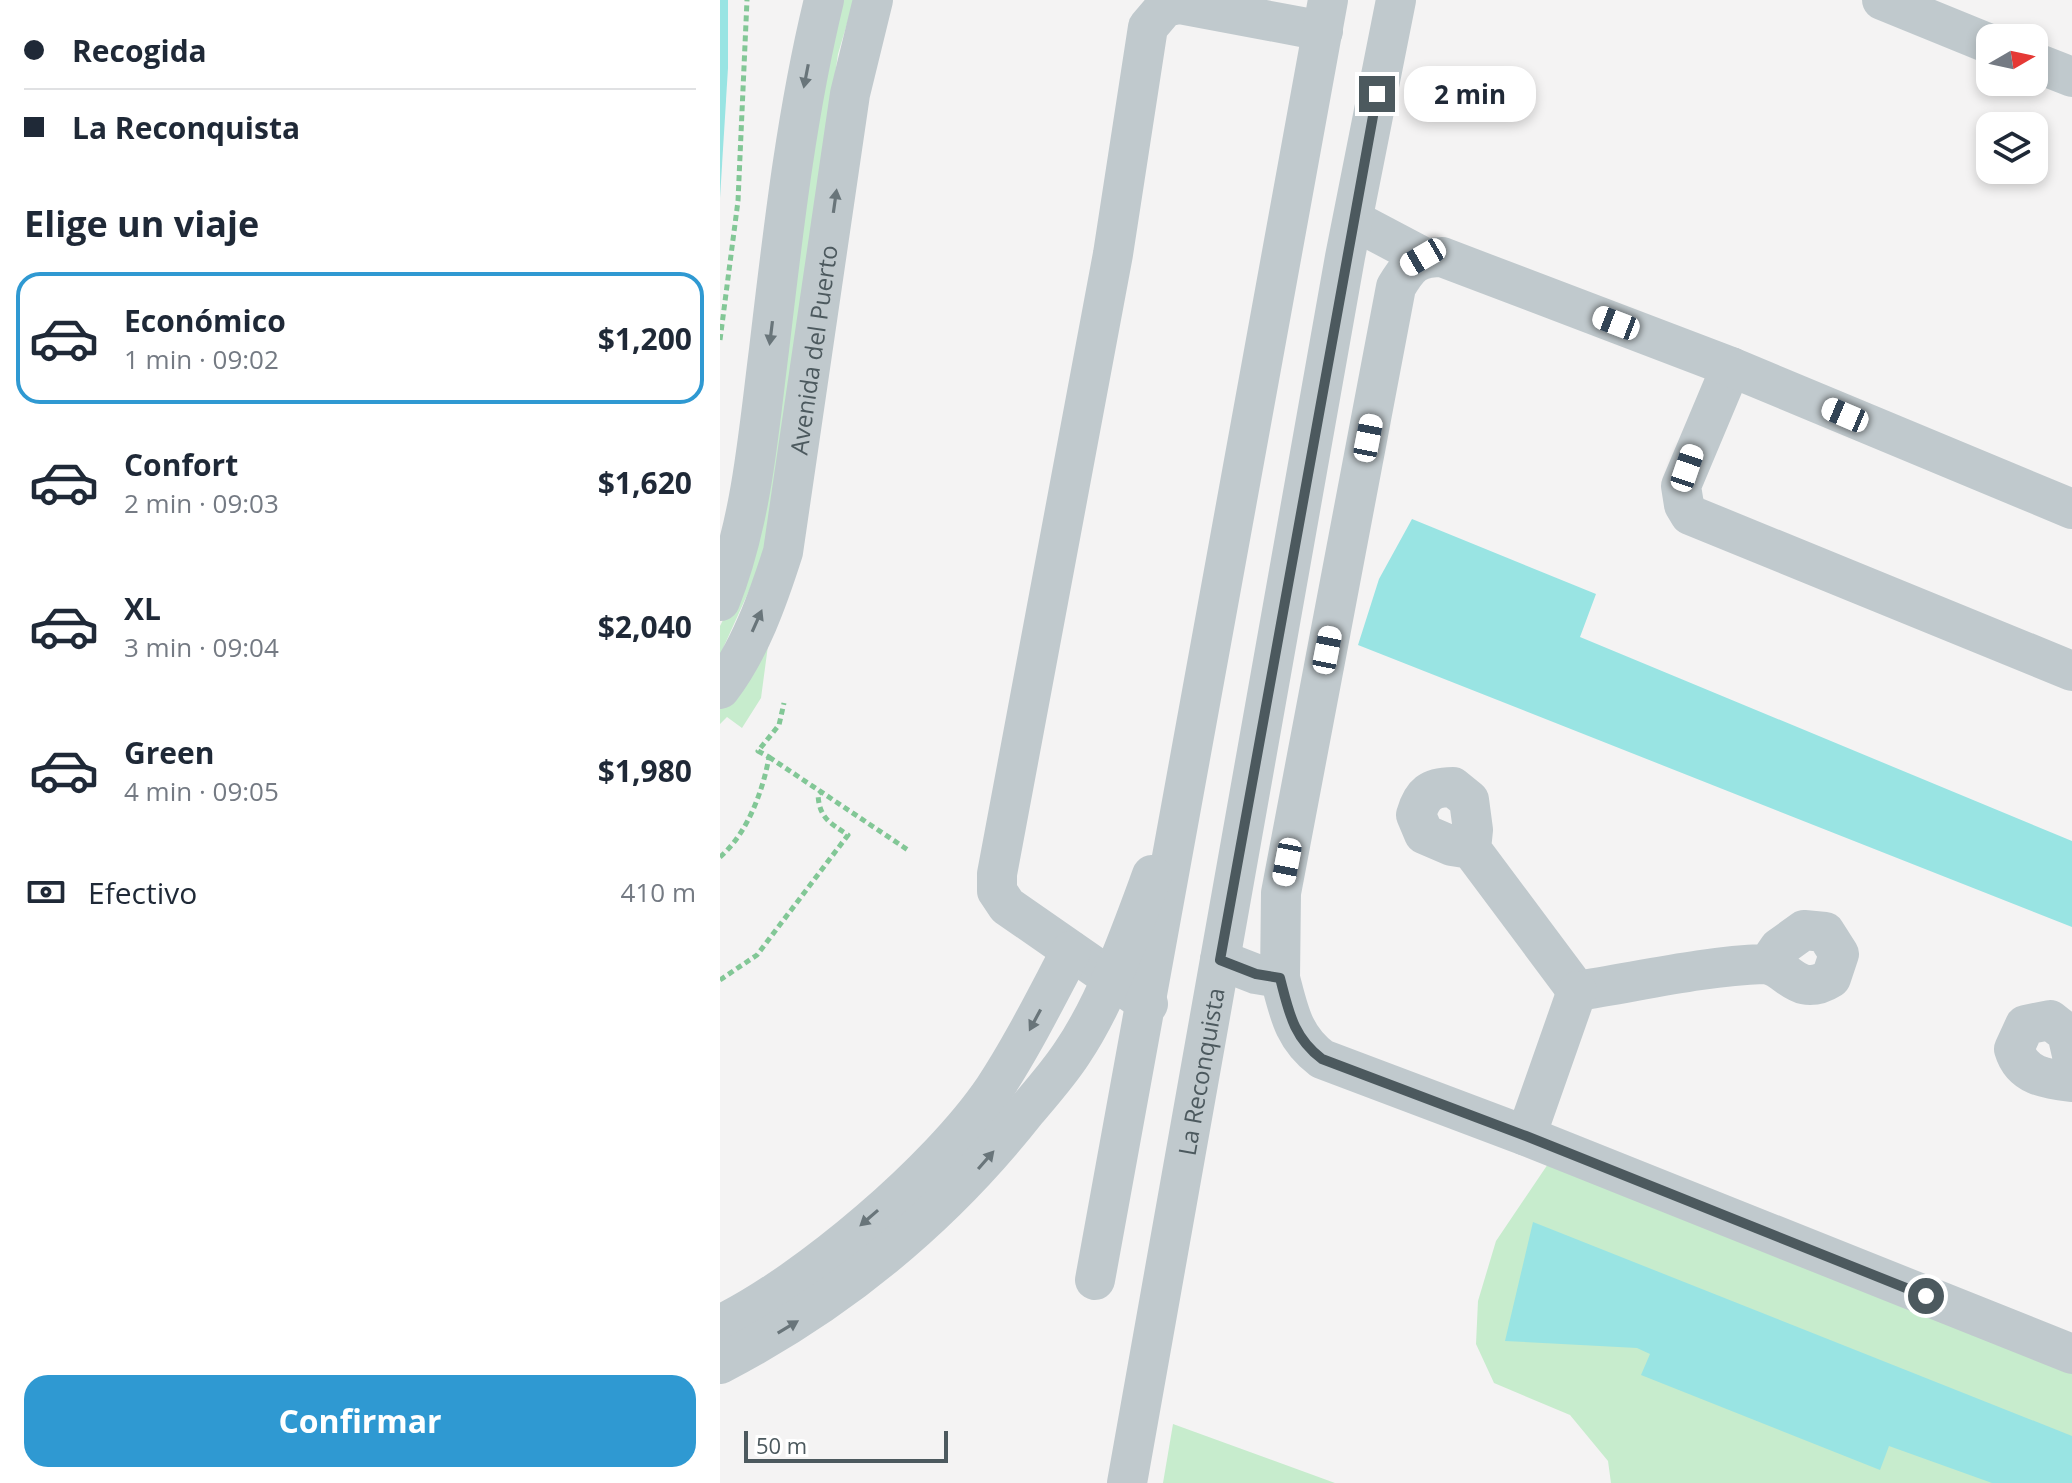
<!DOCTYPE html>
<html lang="es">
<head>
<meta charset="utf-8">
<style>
  :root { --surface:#fff; --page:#f6f6f7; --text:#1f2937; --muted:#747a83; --line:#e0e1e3; --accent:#2f99d2 }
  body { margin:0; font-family:"Open Sans",sans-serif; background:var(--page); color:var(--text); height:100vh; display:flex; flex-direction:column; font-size:30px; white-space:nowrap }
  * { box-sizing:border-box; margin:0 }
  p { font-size:26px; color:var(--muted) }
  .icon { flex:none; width:44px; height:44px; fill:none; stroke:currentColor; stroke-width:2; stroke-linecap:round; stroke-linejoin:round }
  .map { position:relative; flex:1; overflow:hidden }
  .drawer { display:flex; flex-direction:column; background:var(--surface); width:720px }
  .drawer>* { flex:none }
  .hud { display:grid; align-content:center; height:176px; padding:0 24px; background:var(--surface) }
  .needle { width:52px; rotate:81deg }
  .fabs { position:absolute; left:1256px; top:24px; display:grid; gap:16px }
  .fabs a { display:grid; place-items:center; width:72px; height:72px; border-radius:16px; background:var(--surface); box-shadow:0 4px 12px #0003; font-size:40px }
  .scale { position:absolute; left:24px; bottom:20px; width:204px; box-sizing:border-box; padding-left:8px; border:4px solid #4c595e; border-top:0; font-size:22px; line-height:28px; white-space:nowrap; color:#4c595e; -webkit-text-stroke:6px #fff; paint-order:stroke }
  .end { position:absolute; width:36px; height:36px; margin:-18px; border:10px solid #4c595e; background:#fff; box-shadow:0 0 0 4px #fff }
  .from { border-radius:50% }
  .bubble { position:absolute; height:56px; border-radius:24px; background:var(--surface); box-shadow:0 4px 12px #0003; font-size:26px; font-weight:700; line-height:56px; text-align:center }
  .car { position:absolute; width:24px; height:48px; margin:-24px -12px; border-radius:10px; box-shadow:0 0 6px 2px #0007; background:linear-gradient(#fff 24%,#345 0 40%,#fff 0 76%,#345 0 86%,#fff 0) }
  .hud b { display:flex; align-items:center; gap:28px; height:76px; font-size:30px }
  .hud b+b { border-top:2px solid var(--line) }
  .hud i { width:20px; height:20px; background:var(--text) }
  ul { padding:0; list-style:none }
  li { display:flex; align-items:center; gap:24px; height:132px; margin:0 16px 12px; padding:0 8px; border:4px solid transparent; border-radius:24px }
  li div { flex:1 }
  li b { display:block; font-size:30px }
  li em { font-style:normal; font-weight:700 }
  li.current { border-color:var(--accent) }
  li>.icon { width:72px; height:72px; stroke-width:1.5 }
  h2 { padding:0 24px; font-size:36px; line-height:96px }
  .pay { display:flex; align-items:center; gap:20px; height:88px; padding:0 24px; font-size:30px }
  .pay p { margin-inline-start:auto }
  .cta { display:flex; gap:16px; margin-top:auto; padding:16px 24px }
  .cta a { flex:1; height:92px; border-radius:24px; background:var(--accent); color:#fff; font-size:32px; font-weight:700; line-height:92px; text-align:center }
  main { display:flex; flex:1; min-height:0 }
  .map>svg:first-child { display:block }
  .green { fill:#c7eccd }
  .water { fill:#99e4e3 }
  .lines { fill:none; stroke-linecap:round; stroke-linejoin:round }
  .path { stroke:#82c796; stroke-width:5; stroke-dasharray:6 4; stroke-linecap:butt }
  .minor { stroke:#c0c9cd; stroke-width:40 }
  .oneway { fill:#69757a }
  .route { stroke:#4c595e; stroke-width:10 }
  .labels { text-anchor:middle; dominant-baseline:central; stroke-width:6; stroke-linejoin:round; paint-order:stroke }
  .street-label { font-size:24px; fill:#4c595e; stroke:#fff }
</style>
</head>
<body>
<main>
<section class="drawer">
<div class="hud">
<b><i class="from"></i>Recogida</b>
<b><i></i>La Reconquista</b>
</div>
<h2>Elige un viaje</h2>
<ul>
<li class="current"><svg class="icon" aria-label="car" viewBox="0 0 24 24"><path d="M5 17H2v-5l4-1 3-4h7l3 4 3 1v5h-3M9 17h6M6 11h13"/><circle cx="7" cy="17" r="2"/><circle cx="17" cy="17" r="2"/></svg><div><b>Económico</b><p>1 min · 09:02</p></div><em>$1,200</em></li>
<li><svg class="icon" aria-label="car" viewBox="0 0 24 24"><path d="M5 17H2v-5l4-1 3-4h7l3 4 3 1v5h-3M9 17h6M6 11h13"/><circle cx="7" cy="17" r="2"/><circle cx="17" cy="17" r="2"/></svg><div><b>Confort</b><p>2 min · 09:03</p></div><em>$1,620</em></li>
<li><svg class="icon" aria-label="car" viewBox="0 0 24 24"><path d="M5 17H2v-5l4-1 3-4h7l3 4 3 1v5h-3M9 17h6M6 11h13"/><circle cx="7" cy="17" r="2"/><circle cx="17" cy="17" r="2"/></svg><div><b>XL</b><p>3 min · 09:04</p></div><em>$2,040</em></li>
<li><svg class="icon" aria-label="car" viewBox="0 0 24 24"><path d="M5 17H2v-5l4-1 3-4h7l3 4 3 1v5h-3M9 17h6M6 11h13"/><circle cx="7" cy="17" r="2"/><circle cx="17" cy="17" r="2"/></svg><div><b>Green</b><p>4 min · 09:05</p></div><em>$1,980</em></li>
</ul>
<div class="pay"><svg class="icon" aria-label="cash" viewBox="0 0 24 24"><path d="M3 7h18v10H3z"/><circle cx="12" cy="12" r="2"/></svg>Efectivo<p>410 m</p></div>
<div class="cta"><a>Confirmar</a></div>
</section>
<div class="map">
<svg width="1352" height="1483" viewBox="0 0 1352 1483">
  <rect width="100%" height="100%" fill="#f4f3f3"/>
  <g class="green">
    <path d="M121,0h13l-16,54 -72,499 -46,102v-29l13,-26 78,-458z"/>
    <path d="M49,638l-8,60 -19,30 -15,-11 -7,7v-16z"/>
    <path d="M828,1164l524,207v112h-461l-3,-22 -38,-46 -76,-32 -18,-39 2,-43 18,-60z"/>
    <path d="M453,1424l162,59h-172z"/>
  </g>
  <g class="water">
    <path d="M0,0h8v68l-8,130z"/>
    <path d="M692,519l184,75 -16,43 492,204v86l-714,-282 21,-66z"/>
    <path d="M813,1222l539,214v47h-80l-103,-37 -9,24 -239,-95 9,-21 -13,-6 -132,-7z"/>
  </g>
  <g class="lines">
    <g class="path">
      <path d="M0,340l18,-139 9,-201"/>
      <path d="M49,757l139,93"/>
      <path d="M0,857c27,-23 43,-66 49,-100l-11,-6 21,-26 5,-22"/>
      <path d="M0,980l37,-25 91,-120c-18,-12 -29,-17 -30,-41l4,-3"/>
    </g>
    <g class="minor">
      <path d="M1162,0l108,44"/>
      <path d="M1314,62l38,15"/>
      <path d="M633,220l70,37"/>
      <path d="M1011,367l-50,119 3,19 6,10 382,156"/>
      <path d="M0,601c32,-80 38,-166 49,-251 14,-118 27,-235 55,-350"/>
      <path id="s1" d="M0,689c30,-39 48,-90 63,-137l67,-458 23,-94"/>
      <path d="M751,849l-19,-3 -28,-12 -8,-19c6,-21 14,-28 37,-28l16,13 4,30 -2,19 106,142c59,-9 128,-25 186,-27 24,0 33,36 68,14l8,-24 -14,-22 -21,-2 -25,18 -11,16"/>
      <path d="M500,960l36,14 24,4c9,34 13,59 42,81l204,77 546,218"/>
      <path d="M560,978l1,-85 115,-606c13,-22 20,-30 46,-30l289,110 341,142"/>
      <path d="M428,1004l-141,-98 -10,-15v-17l116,-620 35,-227 17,-20 15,-3 143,27"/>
      <path d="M1351,1082c-25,-3 -49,-6 -57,-33l11,-24 25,-5 17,13 5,22"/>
      <path d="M806,1136l51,-145"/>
      <path d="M375,1280l233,-1280"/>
      <path d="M0,1325c88,-43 219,-155 274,-236 29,-44 52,-91 77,-138"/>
      <path d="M0,1364c121,-63 222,-146 307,-254 15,-18 32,-37 45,-57 34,-50 59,-121 80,-178"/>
      <path id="s2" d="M407,1483l218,-1226 51,-257"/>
    </g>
  </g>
  <defs><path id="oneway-solid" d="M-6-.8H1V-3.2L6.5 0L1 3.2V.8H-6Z" transform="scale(2)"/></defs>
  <g class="oneway">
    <use href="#oneway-solid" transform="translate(86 76) rotate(101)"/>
    <use href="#oneway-solid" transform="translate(115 201) rotate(-82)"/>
    <use href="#oneway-solid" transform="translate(51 333) rotate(97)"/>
    <use href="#oneway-solid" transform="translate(37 621) rotate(-66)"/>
    <use href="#oneway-solid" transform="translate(315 1020) rotate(118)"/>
    <use href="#oneway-solid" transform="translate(266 1160) rotate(-49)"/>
    <use href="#oneway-solid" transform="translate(149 1218) rotate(139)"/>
    <use href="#oneway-solid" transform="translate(68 1327) rotate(-31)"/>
  </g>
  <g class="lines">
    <path class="route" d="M657,94l-157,866 36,14 24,4c9,34 13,59 42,81l204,77 400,160"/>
  </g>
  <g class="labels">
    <g class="street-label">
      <text stroke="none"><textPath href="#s1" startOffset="356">Avenida del Puerto</textPath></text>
      <text stroke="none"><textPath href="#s2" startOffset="418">La Reconquista</textPath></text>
    </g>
  </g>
</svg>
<div class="fabs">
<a><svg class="needle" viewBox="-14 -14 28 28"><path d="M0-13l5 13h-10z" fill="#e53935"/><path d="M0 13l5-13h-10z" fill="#747a83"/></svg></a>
<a><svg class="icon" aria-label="layers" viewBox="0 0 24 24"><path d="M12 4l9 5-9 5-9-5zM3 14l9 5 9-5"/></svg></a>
</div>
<div class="scale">50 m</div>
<i class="end from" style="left:1206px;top:1296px"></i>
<i class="end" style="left:657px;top:94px"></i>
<div class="bubble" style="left:684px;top:66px;width:132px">2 min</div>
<i class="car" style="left:703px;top:257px;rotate:240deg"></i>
<i class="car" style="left:896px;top:323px;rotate:291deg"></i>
<i class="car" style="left:1125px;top:415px;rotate:293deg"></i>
<i class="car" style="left:648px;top:438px;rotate:11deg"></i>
<i class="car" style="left:967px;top:468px;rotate:19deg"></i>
<i class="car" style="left:607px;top:650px;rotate:11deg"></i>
<i class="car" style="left:567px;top:862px;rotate:191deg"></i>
</div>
</main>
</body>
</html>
